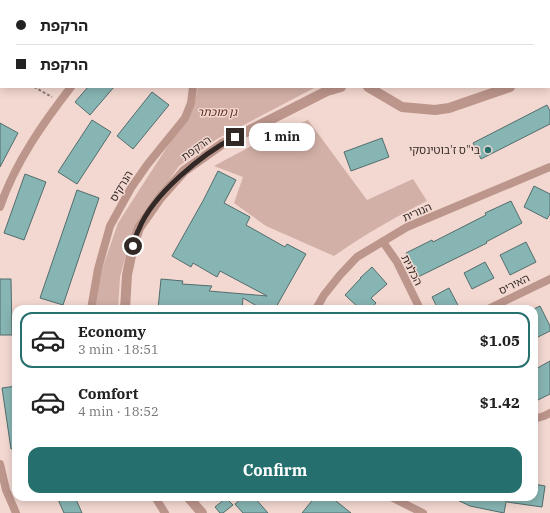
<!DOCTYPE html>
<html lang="en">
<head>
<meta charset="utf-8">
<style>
  :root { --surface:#fff; --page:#f6f6f6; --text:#222; --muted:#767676; --line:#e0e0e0; --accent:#25706e }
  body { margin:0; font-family:"IBM Plex Serif","Noto Sans Hebrew",serif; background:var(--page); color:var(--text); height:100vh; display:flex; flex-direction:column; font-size:15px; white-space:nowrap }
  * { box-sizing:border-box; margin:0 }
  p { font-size:13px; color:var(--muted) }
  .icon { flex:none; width:22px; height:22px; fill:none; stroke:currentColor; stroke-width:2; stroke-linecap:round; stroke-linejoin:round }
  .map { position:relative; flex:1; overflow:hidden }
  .details { position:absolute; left:12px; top:305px; width:526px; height:196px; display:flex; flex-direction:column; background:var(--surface); border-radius:12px; box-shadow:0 2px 10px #0003 }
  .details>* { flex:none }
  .guide { position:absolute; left:0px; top:0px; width:550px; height:88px; box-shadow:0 2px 10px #0003; display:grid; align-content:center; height:88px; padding:0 16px; background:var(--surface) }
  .end { position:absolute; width:18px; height:18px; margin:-9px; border:5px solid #322825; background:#fff; box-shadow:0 0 0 2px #fff }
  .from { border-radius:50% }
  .bubble { position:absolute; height:28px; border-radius:12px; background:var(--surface); box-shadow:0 2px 10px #0003; font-size:13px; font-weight:700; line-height:28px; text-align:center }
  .guide b { display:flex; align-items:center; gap:14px; height:38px; font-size:15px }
  .guide b+b { border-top:1px solid var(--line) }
  .guide i { width:10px; height:10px; background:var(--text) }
  ul { padding:7px 0 0; list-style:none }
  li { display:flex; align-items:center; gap:12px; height:56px; margin:0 8px 6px; padding:0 8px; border:2px solid transparent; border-radius:12px }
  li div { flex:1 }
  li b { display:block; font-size:15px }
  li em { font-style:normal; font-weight:700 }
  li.selected { border-color:var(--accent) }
  li>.icon { width:36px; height:36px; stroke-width:1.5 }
  .cta { display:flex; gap:8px; margin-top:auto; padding:8px 16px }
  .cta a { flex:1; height:46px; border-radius:12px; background:var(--accent); color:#fff; font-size:16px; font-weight:700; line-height:46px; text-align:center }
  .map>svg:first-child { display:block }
  .green { fill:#d2b0a7 }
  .building { fill:#87b5b3; stroke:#526d6c }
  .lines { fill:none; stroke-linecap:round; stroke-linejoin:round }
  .path { stroke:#917f7a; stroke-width:2; stroke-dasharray:3 2; stroke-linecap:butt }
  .minor { stroke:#bc958b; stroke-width:8 }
  .tertiary { stroke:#bc958b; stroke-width:10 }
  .route { stroke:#322825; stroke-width:5 }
  .poi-dot { fill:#25706e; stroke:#f3d8d1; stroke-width:1.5 }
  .labels { text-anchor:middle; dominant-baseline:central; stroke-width:3; stroke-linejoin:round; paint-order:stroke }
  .park-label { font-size:11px; font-style:italic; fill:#572418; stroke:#f3d8d1 }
  .street-label { font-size:11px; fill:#322825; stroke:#f3d8d1 }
  .poi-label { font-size:11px; fill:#322825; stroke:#f3d8d1; text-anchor:end }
</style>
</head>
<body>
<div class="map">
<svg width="550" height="513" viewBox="0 0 550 513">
  <rect width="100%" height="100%" fill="#f3d8d1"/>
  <g class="green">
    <path d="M198,87h118l-99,52 -38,27 -43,61 -7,17 -9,33 -2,32h-23l3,-28 20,-58 76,-118z"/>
    <path d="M308,120l59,80 46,-21 14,22c-32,16 -63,34 -93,55l-68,-30 -32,-23 9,-26 -29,-11 60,-32z"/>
  </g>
  <g class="building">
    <path d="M88,87h26l-24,28 -15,-13z"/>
    <path d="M152,92l17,13 -36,44 -16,-13z"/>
    <path d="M547,105l3,6v13l-69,35 -8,-16z"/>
    <path d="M92,120l19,12 -34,52 -19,-12z"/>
    <path d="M0,123l18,10 -18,34z"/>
    <path d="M382,138l7,19 -38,14 -7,-19z"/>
    <path d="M218,171l18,9 -12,23 26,14 -4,8 39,22 2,-3 19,10 -31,55h-13l-19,-11 -1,11h-84l3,-30 22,2 -1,3 30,2 -3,5 58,5 -47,-25 -3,6 -24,-14 -2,4 -19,-11 32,-57z"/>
    <path d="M25,174l21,8 -22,58 -20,-7z"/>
    <path d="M534,186l16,8v20l-3,5 -23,-12z"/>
    <path d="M77,190l22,8 -36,107 -23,-7z"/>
    <path d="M511,201l11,22 -36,19 1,1 -69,34 -12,-24 26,-13 1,2 53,-27 -1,-2z"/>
    <path d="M526,242l10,20 -26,13 -10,-20z"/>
    <path d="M485,262l9,16 -22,11 -8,-16z"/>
    <path d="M372,267l15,17 -16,14 5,5 -5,6h-11l-15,-14 16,-17h-1z"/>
    <path d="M0,279h11l1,56h-12z"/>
    <path d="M449,288l11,21h-22l-6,-12z"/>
    <path d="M540,306l10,20v5l-16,8v-30z"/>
    <path d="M550,361v33l-16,8v-32z"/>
    <path d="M16,386v62l-5,1 -9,-61z"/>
    <path d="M534,484l11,2 -3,21 -35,-5v-5h27z"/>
    <path d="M57,497h18l7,16h-18z"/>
    <path d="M244,497h10l14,16h-25l-8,-9z"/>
    <path d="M315,497h16l20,16h-49z"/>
    <path d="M451,497h56l-3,16 -34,-7z"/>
    <path d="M226,498l7,7 -10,8h-3l-5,-6z"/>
  </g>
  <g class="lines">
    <g class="path">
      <path d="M0,65l1,1"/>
      <path d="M0,79l1,-1"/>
      <path d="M34,87l18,10"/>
    </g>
    <g class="minor">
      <path d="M0,207c15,-44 43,-84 71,-120"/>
      <path d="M383,242l14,20 23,47"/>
      <path d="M91,309l7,-40 12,-43 21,-38 16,-23 38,-47 6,-15 2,-16"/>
      <path d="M316,309l8,-14 16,-20 17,-18 50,-30 143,-60"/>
      <path d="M488,309l62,-30"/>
      <path d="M534,419l10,-3 6,-3"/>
      <path d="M0,464l6,26 10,23"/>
      <path d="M155,497l10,16"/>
      <path d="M391,497l32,16"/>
    </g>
    <g class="tertiary">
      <path d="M549,74l1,-1"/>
      <path d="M368,87l34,20 33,3 14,-2 61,-21"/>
      <path d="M125,309l2,-34 6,-29 6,-18 21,-30 24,-27 38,-27 105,-53 14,-4"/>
      <path d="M188,497l14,16"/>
    </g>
  </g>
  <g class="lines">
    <path class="route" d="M133,246c2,-6 3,-12 6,-17 14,-35 63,-75 96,-92"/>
  </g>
  <circle class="poi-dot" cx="488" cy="150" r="4"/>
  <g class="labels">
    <g class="park-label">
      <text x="217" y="112">גן מוכתר</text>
    </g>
    <g class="street-label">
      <text transform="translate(196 148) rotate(-36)">הרקפת</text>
      <text transform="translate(121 186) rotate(-59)">הנרקיס</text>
      <text transform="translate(417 212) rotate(-24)">הנורית</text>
      <text transform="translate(412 270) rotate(63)">הכלנית</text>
      <text transform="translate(514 284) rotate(-26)">האיריס</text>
    </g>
    <g class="poi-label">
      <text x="480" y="150">בי"ס ז'בוטינסקי</text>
    </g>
  </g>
</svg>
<i class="end from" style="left:133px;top:246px"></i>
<i class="end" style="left:235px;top:137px"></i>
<div class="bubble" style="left:249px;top:123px;width:66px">1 min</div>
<div class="guide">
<b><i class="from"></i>הרקפת</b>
<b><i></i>הרקפת</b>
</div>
<section class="details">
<ul>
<li class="selected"><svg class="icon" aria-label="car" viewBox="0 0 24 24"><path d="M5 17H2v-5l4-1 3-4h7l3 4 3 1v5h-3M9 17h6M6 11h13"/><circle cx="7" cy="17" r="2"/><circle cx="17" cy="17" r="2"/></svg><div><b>Economy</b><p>3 min · 18:51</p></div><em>$1.05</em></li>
<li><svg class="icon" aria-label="car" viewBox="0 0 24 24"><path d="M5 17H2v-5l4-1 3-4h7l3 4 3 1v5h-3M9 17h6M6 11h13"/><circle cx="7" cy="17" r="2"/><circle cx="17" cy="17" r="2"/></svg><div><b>Comfort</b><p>4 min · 18:52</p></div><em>$1.42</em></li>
</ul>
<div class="cta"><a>Confirm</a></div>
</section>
</div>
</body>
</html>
